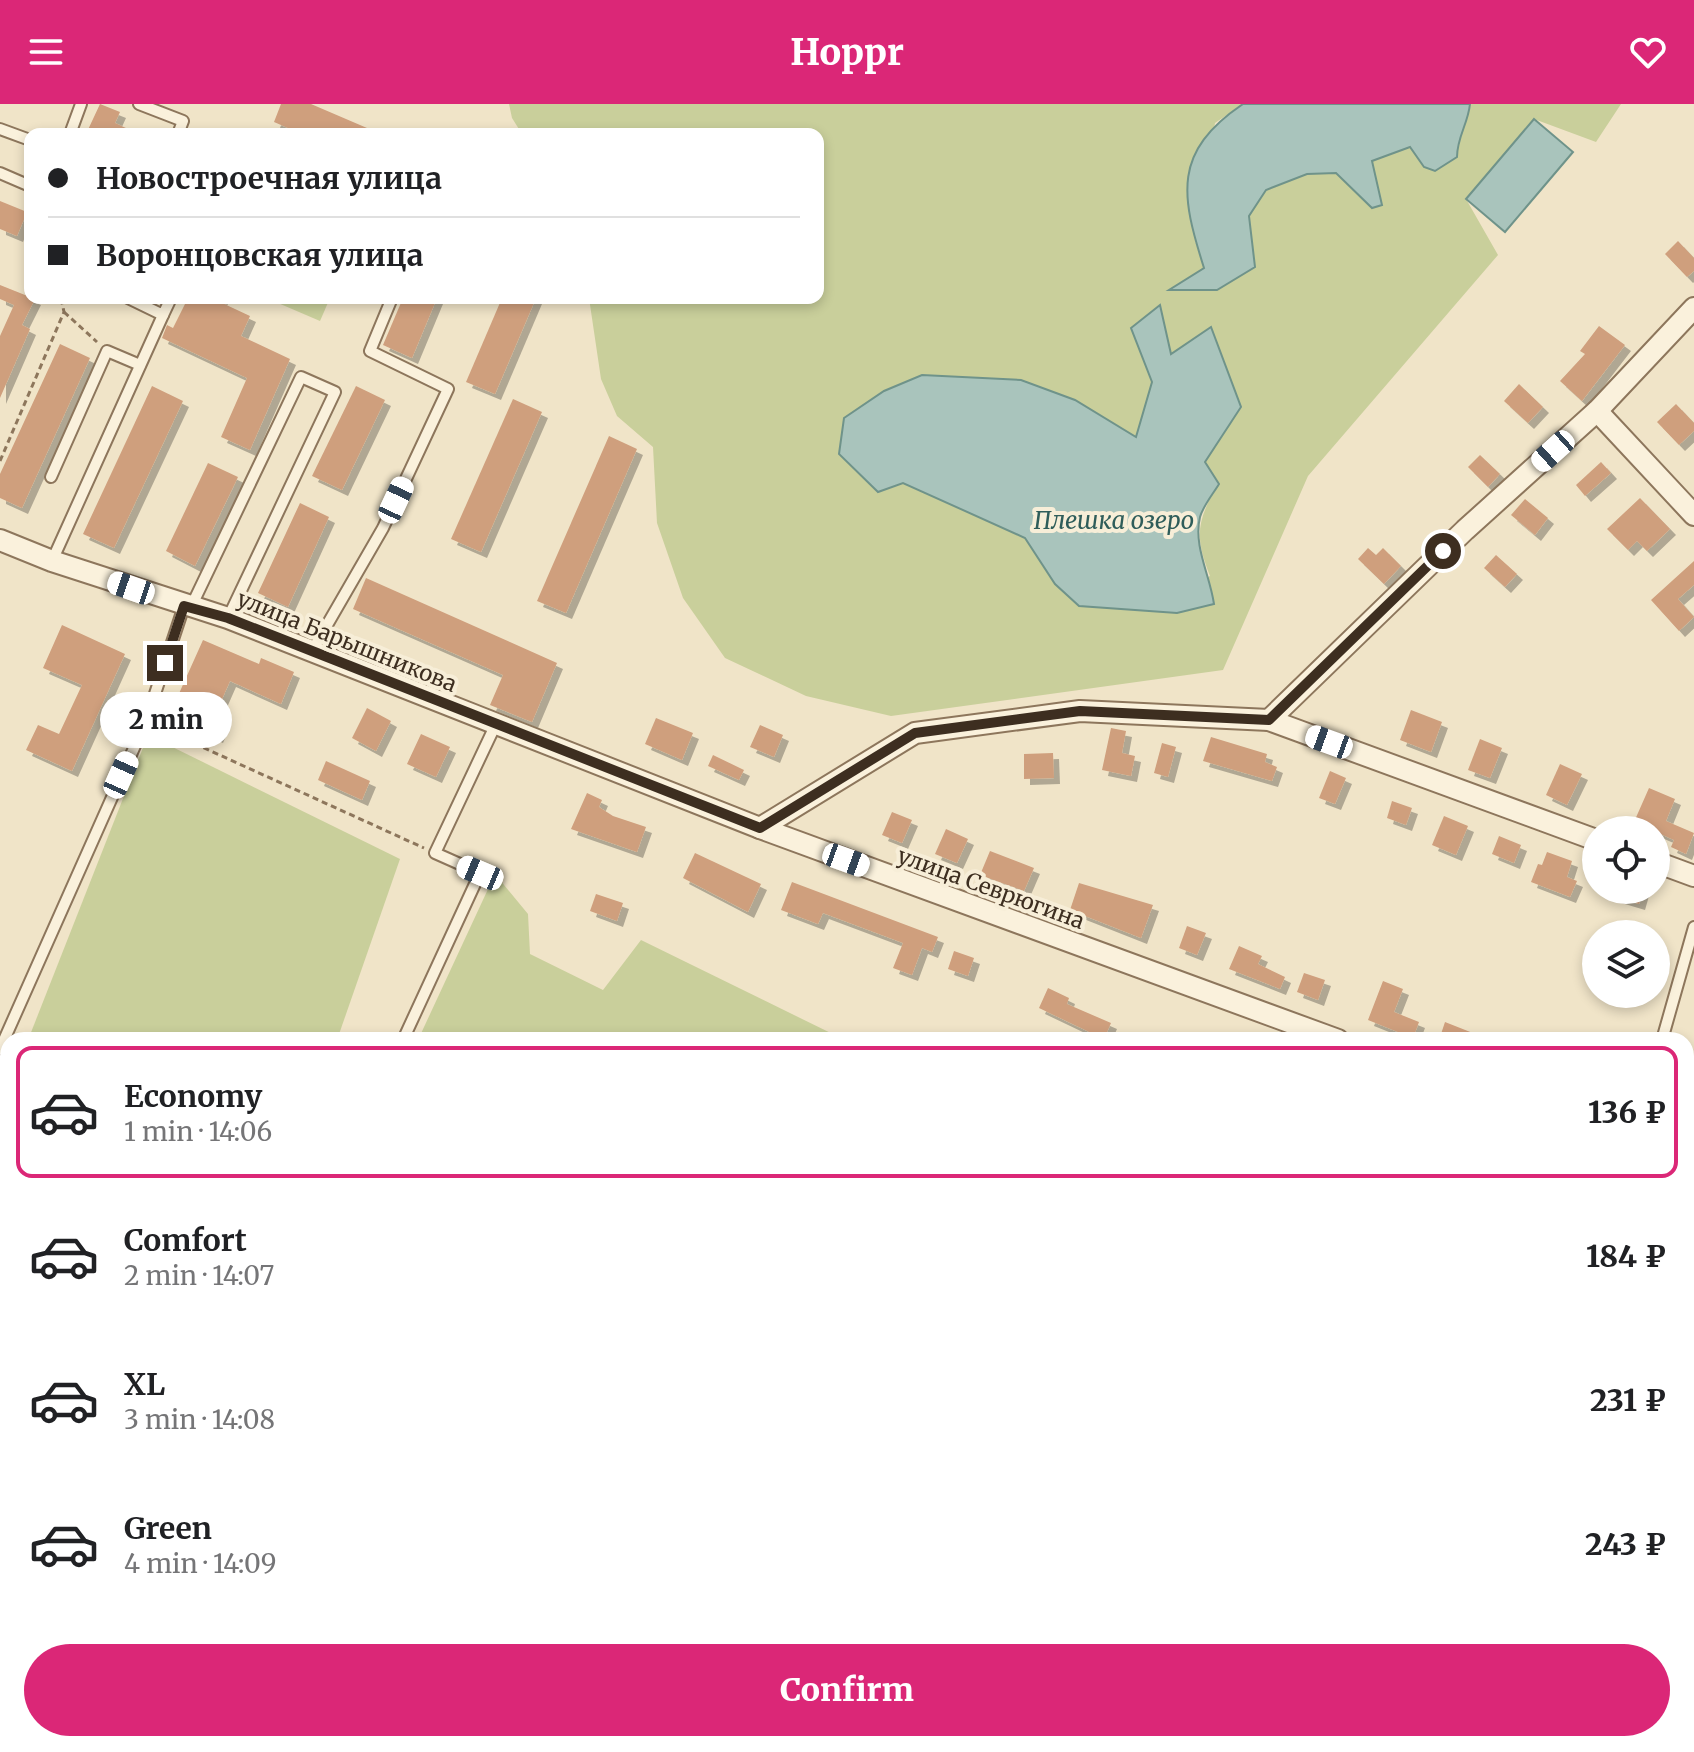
<!DOCTYPE html>
<html lang="en">
<head>
<meta charset="utf-8">
<style>
  :root { --surface:#fff; --page:#f2f2f2; --text:#202124; --muted:#757577; --line:#e0e0e0; --accent:#db2777 }
  body { margin:0; font-family:Merriweather,serif; background:var(--page); color:var(--text); height:100vh; display:flex; flex-direction:column; font-size:30px; white-space:nowrap }
  * { box-sizing:border-box; margin:0 }
  p { font-size:26px; color:var(--muted) }
  .icon { flex:none; width:44px; height:44px; fill:none; stroke:currentColor; stroke-width:2; stroke-linecap:round; stroke-linejoin:round }
  .map { position:relative; flex:1; overflow:hidden }
  .details { position:absolute; left:0px; top:928px; width:1694px; height:720px; display:flex; flex-direction:column; background:var(--surface); border-radius:24px 24px 0 0; box-shadow:0 4px 12px #0003 }
  .details>* { flex:none }
  .hud { position:absolute; left:24px; top:24px; width:800px; height:176px; border-radius:16px; box-shadow:0 4px 12px #0003; display:grid; align-content:center; height:176px; padding:0 24px; background:var(--surface) }
  .controls { position:absolute; left:1582px; top:712px; display:grid; gap:16px }
  .controls a { display:grid; place-items:center; width:88px; height:88px; border-radius:50%; background:var(--surface); box-shadow:0 4px 12px #0003; font-size:40px }
  .end { position:absolute; width:36px; height:36px; margin:-18px; border:10px solid #3d2e20; background:#fff; box-shadow:0 0 0 4px #fff }
  .from { border-radius:50% }
  .bubble { position:absolute; height:56px; border-radius:28px; background:var(--surface); box-shadow:0 4px 12px #0003; font-size:26px; font-weight:800; line-height:56px; text-align:center }
  .car { position:absolute; width:24px; height:48px; margin:-24px -12px; border-radius:10px; box-shadow:0 0 6px 2px #0007; background:linear-gradient(#fff 24%,#345 0 40%,#fff 0 76%,#345 0 86%,#fff 0) }
  .hud b { display:flex; align-items:center; gap:28px; height:76px; font-size:30px }
  .hud b+b { border-top:2px solid var(--line) }
  .hud i { width:20px; height:20px; background:var(--text) }
  ul { padding:14px 0 0; list-style:none }
  li { display:flex; align-items:center; gap:24px; height:132px; margin:0 16px 12px; padding:0 8px; border:4px solid transparent; border-radius:16px }
  li div { flex:1 }
  li b { display:block; font-size:30px }
  li em { font-style:normal; font-weight:800 }
  li.current { border-color:var(--accent) }
  li>.icon { width:72px; height:72px; stroke-width:1.5 }
  .primary-button { display:flex; gap:16px; margin-top:auto; padding:16px 24px }
  .primary-button a { flex:1; height:92px; border-radius:48px; background:var(--accent); color:#fff; font-size:32px; font-weight:800; line-height:92px; text-align:center }
  header { display:flex; justify-content:space-between; align-items:center; height:104px; padding:0 24px; background:var(--accent); color:#fff; font-size:36px; font-weight:800 }
  .map>svg:first-child { display:block }
  .green { fill:#c9cf9b; fill-rule:evenodd }
  .water { fill:#a9c4bc; stroke:#6f938a; stroke-width:2 }
  .building { fill:#cf9f7d; filter:url(#shadow) }
  .lines { fill:none; stroke-linecap:round; stroke-linejoin:round }
  .service-casing { stroke:#8d765c; stroke-width:14 }
  .minor-casing { stroke:#8d765c; stroke-width:24 }
  .path { stroke:#8d765c; stroke-width:3; stroke-dasharray:6 4; stroke-linecap:butt }
  .service { stroke:#faf1dc; stroke-width:10 }
  .minor { stroke:#faf1dc; stroke-width:20 }
  .rail-casing { stroke:#3d2e20; stroke-width:8 }
  .rail { stroke:#f7eed8; stroke-width:5; stroke-dasharray:15; stroke-linecap:butt }
  .route { stroke:#3d2e20; stroke-width:10 }
  .labels { text-anchor:middle; dominant-baseline:central; stroke-width:8; stroke-linejoin:round; paint-order:stroke }
  .street-label { font-size:22px; fill:#3d2e20; stroke:#f7eed8 }
  .water-label { font-size:24px; font-style:italic; fill:#2f5d5a; stroke:#f7eed8 }
</style>
</head>
<body>
<header><svg class="icon" aria-label="menu" viewBox="0 0 24 24"><path d="M4 6h16M4 12h16M4 18h16"/></svg>Hoppr<svg class="icon" aria-label="heart" viewBox="0 0 24 24"><path d="M12 20l-8-8c-3-5 5-10 8-4 3-6 11-1 8 4z"/></svg></header>
<div class="map">
<svg width="1694" height="1648" viewBox="0 0 1694 1648">
  <defs>
    <filter id="shadow"><feDropShadow dx="6" dy="6" stdDeviation="0" flood-color="#0004"/></filter>
  </defs>
  <rect width="100%" height="100%" fill="#f0e4c8"/>
  <g class="green">
    <path d="M509,0h734l-28,19 -20,117 9,29 -21,14 72,-16 -7,-51 18,-26 41,-16 29,-1 36,35 10,-3 -11,-44 39,-14 14,20 11,3 22,-13c0,-20 11,-33 13,-53h151l-25,38 -62,-23 -68,80 32,56 -190,221 -85,194 -332,46 -85,-20 -81,-38 -42,-60 -26,-75 -4,-76 -36,-31 -16,-37 -12,-81h229v-164h-296l-10,-16zM1160,202l10,48 42,-26 -7,134 13,21c-21,39 -24,52 -8,93l-68,34 -63,-4 -24,-22 -29,-46 -123,-55 172,-83 61,37 16,-55 -21,-54z"/>
    <path d="M280,194h50l-10,23 -42,-18z"/>
    <path d="M148,631l252,124 -63,181h-309z"/>
    <path d="M495,770l33,40 2,40 73,36 38,-50 204,100h-427z"/>
    <path d="M8,988v175l-8,-3v-151z"/>
    <path d="M8,1245v286l-8,-3v-262z"/>
    <path d="M1133,1640h243l13,4 -1,4h-186l-22,-7 -1,7h-44z"/>
  </g>
  <g class="water">
    <path d="M1243,0h227c-2,20 -13,33 -13,53l-22,14 -11,-4 -14,-20 -38,14 10,44 -10,3 -36,-35 -29,1 -41,16 -17,26 6,51 -38,23h-48l35,-22c-23,-73 -32,-116 39,-164z"/>
    <path d="M1534,15l39,33 -68,80 -39,-33z"/>
    <path d="M1160,201l11,49 40,-27 30,80 -36,55 14,22c-6,10 -16,22 -19,33 -7,29 10,58 14,87l-37,9 -98,-7 -24,-22 -30,-46 -122,-55 -25,9 -39,-38 5,-36 40,-27 38,-16 99,5 54,20 61,37 16,-55 -21,-54z"/>
  </g>
  <g class="building">
    <path d="M100,0l20,8 -5,11 24,11h-53z"/>
    <path d="M281,0h30l70,30h-79l-28,-12z"/>
    <path d="M0,97l27,11 -10,24 -17,-7z"/>
    <path d="M1678,137l16,17v13l-7,6 -22,-23z"/>
    <path d="M0,181l35,14 -13,26 8,4 -30,69v-62l14,-31 -14,-6z"/>
    <path d="M188,194h34l-2,4 30,14 -9,20 49,23 -40,91 -29,-13 26,-59 -85,-40 5,-13 6,3z"/>
    <path d="M403,194h34l-25,60 -29,-13z"/>
    <path d="M502,194h34l-41,96 -29,-12z"/>
    <path d="M1599,222l26,19 -43,56 -22,-20 25,-27 -5,-3z"/>
    <path d="M60,240l30,14 -68,150 -22,-10v-24z"/>
    <path d="M1519,280l24,23 -15,16 -24,-22z"/>
    <path d="M152,282l31,15 -69,147 -31,-14z"/>
    <path d="M356,282l29,14 -43,90 -30,-14z"/>
    <path d="M513,295l29,13 -61,140 -30,-13z"/>
    <path d="M1676,300l18,19v8l-15,14 -22,-23z"/>
    <path d="M609,332l28,13 -71,164 -29,-12z"/>
    <path d="M1480,351l20,19 -12,13 -20,-20z"/>
    <path d="M1601,358l10,11 -26,23 -9,-11z"/>
    <path d="M208,359l30,14 -43,89 -29,-15z"/>
    <path d="M1640,394l30,31 -23,22 -10,-10 -9,9 -21,-21z"/>
    <path d="M1525,395l23,19 -13,17 -24,-20z"/>
    <path d="M300,399l29,14 -41,90 -30,-14z"/>
    <path d="M1368,444l8,7 7,-7 18,18 -17,18 -26,-25z"/>
    <path d="M1496,451l21,19 -12,13 -21,-19z"/>
    <path d="M1694,457v24l-16,14 16,18 -15,14 -28,-31z"/>
    <path d="M366,474l191,85 -25,59 -42,-17 13,-30 -150,-66z"/>
    <path d="M62,521l63,29 -53,117 -46,-21 12,-25 21,9 23,-49 -39,-17z"/>
    <path d="M203,536l56,24 2,-6 33,14 -13,32 -51,-23 -15,34 10,4 -8,18 -55,-25 8,-18 7,4z"/>
    <path d="M367,604l24,13 -15,30 -24,-13z"/>
    <path d="M1411,606l31,12 -11,30 -31,-12z"/>
    <path d="M656,614l37,15 -11,27 -37,-16z"/>
    <path d="M760,621l23,10 -9,22 -24,-10z"/>
    <path d="M1111,624l15,3 -4,22 13,3 -4,20 -29,-6z"/>
    <path d="M421,630l29,13 -14,30 -29,-13z"/>
    <path d="M1211,633l56,17 -2,8 12,5 -5,14 -69,-20z"/>
    <path d="M1480,635l22,9 -12,30 -22,-8z"/>
    <path d="M1162,639l14,4 -8,30 -14,-4z"/>
    <path d="M1053,649l1,25 -30,1v-25z"/>
    <path d="M713,651l31,15 -5,10 -31,-14z"/>
    <path d="M326,657l44,20 -8,19 -44,-20z"/>
    <path d="M1560,660l22,10 -15,31 -21,-10z"/>
    <path d="M1330,667l16,7 -11,26 -16,-6z"/>
    <path d="M1649,684l26,11 -9,22 28,12 -8,21 -15,-7 3,-7 -40,-18z"/>
    <path d="M587,689l15,7 -3,7 14,9 33,11 -9,25 -66,-23z"/>
    <path d="M1392,697l20,7 -6,17 -19,-7z"/>
    <path d="M892,708l20,8 -10,23 -20,-8z"/>
    <path d="M1444,712l24,10 -12,29 -24,-10z"/>
    <path d="M946,725l22,10 -11,24 -22,-9z"/>
    <path d="M1499,732l22,9 -7,18 -22,-9z"/>
    <path d="M990,747l44,17 -10,23 -44,-16z"/>
    <path d="M1547,748l25,9 -5,16 10,4 -7,16 -39,-15 7,-18 4,1z"/>
    <path d="M695,749l66,31 -13,28 -65,-34z"/>
    <path d="M792,778l146,55 -6,15 -10,-4 -10,27 -19,-7 10,-25 -80,-30 -5,11 -37,-14z"/>
    <path d="M1079,779l74,22 -12,33 -71,-28z"/>
    <path d="M1603,786h40l-4,14 -37,-11z"/>
    <path d="M596,790l27,9 -6,18 -27,-10z"/>
    <path d="M1187,822l19,7 -9,22 -18,-7z"/>
    <path d="M1239,842l23,10 -4,8 27,13 -5,12 -51,-20z"/>
    <path d="M954,847l20,7 -6,18 -20,-7z"/>
    <path d="M1304,869l21,7 -7,20 -21,-8z"/>
    <path d="M1383,877l20,8 -9,23 25,10 -6,16 -45,-18z"/>
    <path d="M1048,884l21,10 -2,6 44,19 -7,16 -65,-31z"/>
    <path d="M1445,918l43,17v1h-49z"/>
  </g>
  <g class="lines">
    <defs>
      <g id="service">
        <path d="M139,0l44,17 -5,13"/>
        <path d="M0,25l30,11"/>
        <path d="M70,30l11,-30"/>
        <path d="M0,69l30,13"/>
        <path d="M128,194l35,17 8,-17"/>
        <path d="M51,373l56,-126 33,14"/>
        <path d="M52,457l111,-246"/>
        <path d="M191,503l110,-230 34,15 -107,226"/>
        <path d="M312,547l71,-123 65,-139 -78,-38 22,-53"/>
        <path d="M403,936l77,-167 -45,-20 60,-127"/>
        <path d="M1662,936l32,-113"/>
        <path d="M0,945l146,-328 38,-115"/>
        <path d="M1045,1640l14,8"/>
        <path d="M1424,1648l3,-8"/>
      </g>
      <g id="minor">
        <path d="M1597,307l97,104"/>
        <path d="M0,436l52,21 176,57 532,210 578,212"/>
        <path d="M1269,616l196,-190 132,-119 97,-103"/>
        <path d="M760,724l155,-95 165,-22 189,9 327,120"/>
        <path d="M1656,758l38,14"/>
        <path d="M1686,1063l8,3"/>
        <path d="M1686,1408l8,2"/>
        <path d="M0,1544l8,3"/>
        <path d="M262,1640l24,8"/>
      </g>
    </defs>
    <use href="#service" class="service-casing"/>
    <use href="#minor" class="minor-casing"/>
    <g class="path">
      <path d="M64,208l33,30"/>
      <path d="M0,357l64,-149 -3,-14"/>
      <path d="M158,623l266,121"/>
      <path d="M0,1521l8,3"/>
      <path d="M301,1640l18,8"/>
    </g>
    <use href="#service" class="service"/>
    <use href="#minor" class="minor"/>
    <defs>
      <g id="rail">
        <path d="M0,1583l8,3"/>
        <path d="M0,1600l8,3"/>
        <path d="M0,1614l8,3"/>
        <path d="M68,1640l21,8"/>
        <path d="M105,1640l21,8"/>
        <path d="M145,1640l21,8"/>
        <path d="M0,1642l16,6"/>
      </g>
    </defs>
    <use href="#rail" class="rail-casing"/>
    <use href="#rail" class="rail"/>
  </g>
  <g class="lines">
    <path class="route" d="M165,559l19,-57 44,12 84,33 448,177 155,-95 165,-22 189,9 174,-169"/>
  </g>
  <g class="labels">
    <g class="street-label">
      <text transform="translate(347 537) rotate(22)">улица Барышникова</text>
      <text transform="translate(991 784) rotate(20)">улица Севрюгина</text>
    </g>
    <g class="water-label">
      <text x="1114" y="416">Плешка озеро</text>
    </g>
  </g>
</svg>
<div class="controls">
<a><svg class="icon" aria-label="locate" viewBox="0 0 24 24"><circle cx="12" cy="12" r="6"/><path d="M12 2v4M12 18v4M2 12h4M18 12h4"/></svg></a>
<a><svg class="icon" aria-label="layers" viewBox="0 0 24 24"><path d="M12 4l9 5-9 5-9-5zM3 14l9 5 9-5"/></svg></a>
</div>
<i class="end from" style="left:1443px;top:447px"></i>
<i class="end" style="left:165px;top:559px"></i>
<div class="bubble" style="left:100px;top:588px;width:132px">2 min</div>
<i class="car" style="left:1553px;top:347px;rotate:228deg"></i>
<i class="car" style="left:396px;top:396px;rotate:25deg"></i>
<i class="car" style="left:131px;top:484px;rotate:289deg"></i>
<i class="car" style="left:1329px;top:638px;rotate:290deg"></i>
<i class="car" style="left:121px;top:671px;rotate:24deg"></i>
<i class="car" style="left:846px;top:756px;rotate:110deg"></i>
<i class="car" style="left:480px;top:769px;rotate:293deg"></i>
<div class="hud">
<b><i class="from"></i>Новостроечная улица</b>
<b><i></i>Воронцовская улица</b>
</div>
<section class="details">
<ul>
<li class="current"><svg class="icon" aria-label="car" viewBox="0 0 24 24"><path d="M5 17H2v-5l4-1 3-4h7l3 4 3 1v5h-3M9 17h6M6 11h13"/><circle cx="7" cy="17" r="2"/><circle cx="17" cy="17" r="2"/></svg><div><b>Economy</b><p>1 min · 14:06</p></div><em>136 ₽</em></li>
<li><svg class="icon" aria-label="car" viewBox="0 0 24 24"><path d="M5 17H2v-5l4-1 3-4h7l3 4 3 1v5h-3M9 17h6M6 11h13"/><circle cx="7" cy="17" r="2"/><circle cx="17" cy="17" r="2"/></svg><div><b>Comfort</b><p>2 min · 14:07</p></div><em>184 ₽</em></li>
<li><svg class="icon" aria-label="car" viewBox="0 0 24 24"><path d="M5 17H2v-5l4-1 3-4h7l3 4 3 1v5h-3M9 17h6M6 11h13"/><circle cx="7" cy="17" r="2"/><circle cx="17" cy="17" r="2"/></svg><div><b>XL</b><p>3 min · 14:08</p></div><em>231 ₽</em></li>
<li><svg class="icon" aria-label="car" viewBox="0 0 24 24"><path d="M5 17H2v-5l4-1 3-4h7l3 4 3 1v5h-3M9 17h6M6 11h13"/><circle cx="7" cy="17" r="2"/><circle cx="17" cy="17" r="2"/></svg><div><b>Green</b><p>4 min · 14:09</p></div><em>243 ₽</em></li>
</ul>
<div class="primary-button"><a>Confirm</a></div>
</section>
</div>
</body>
</html>
